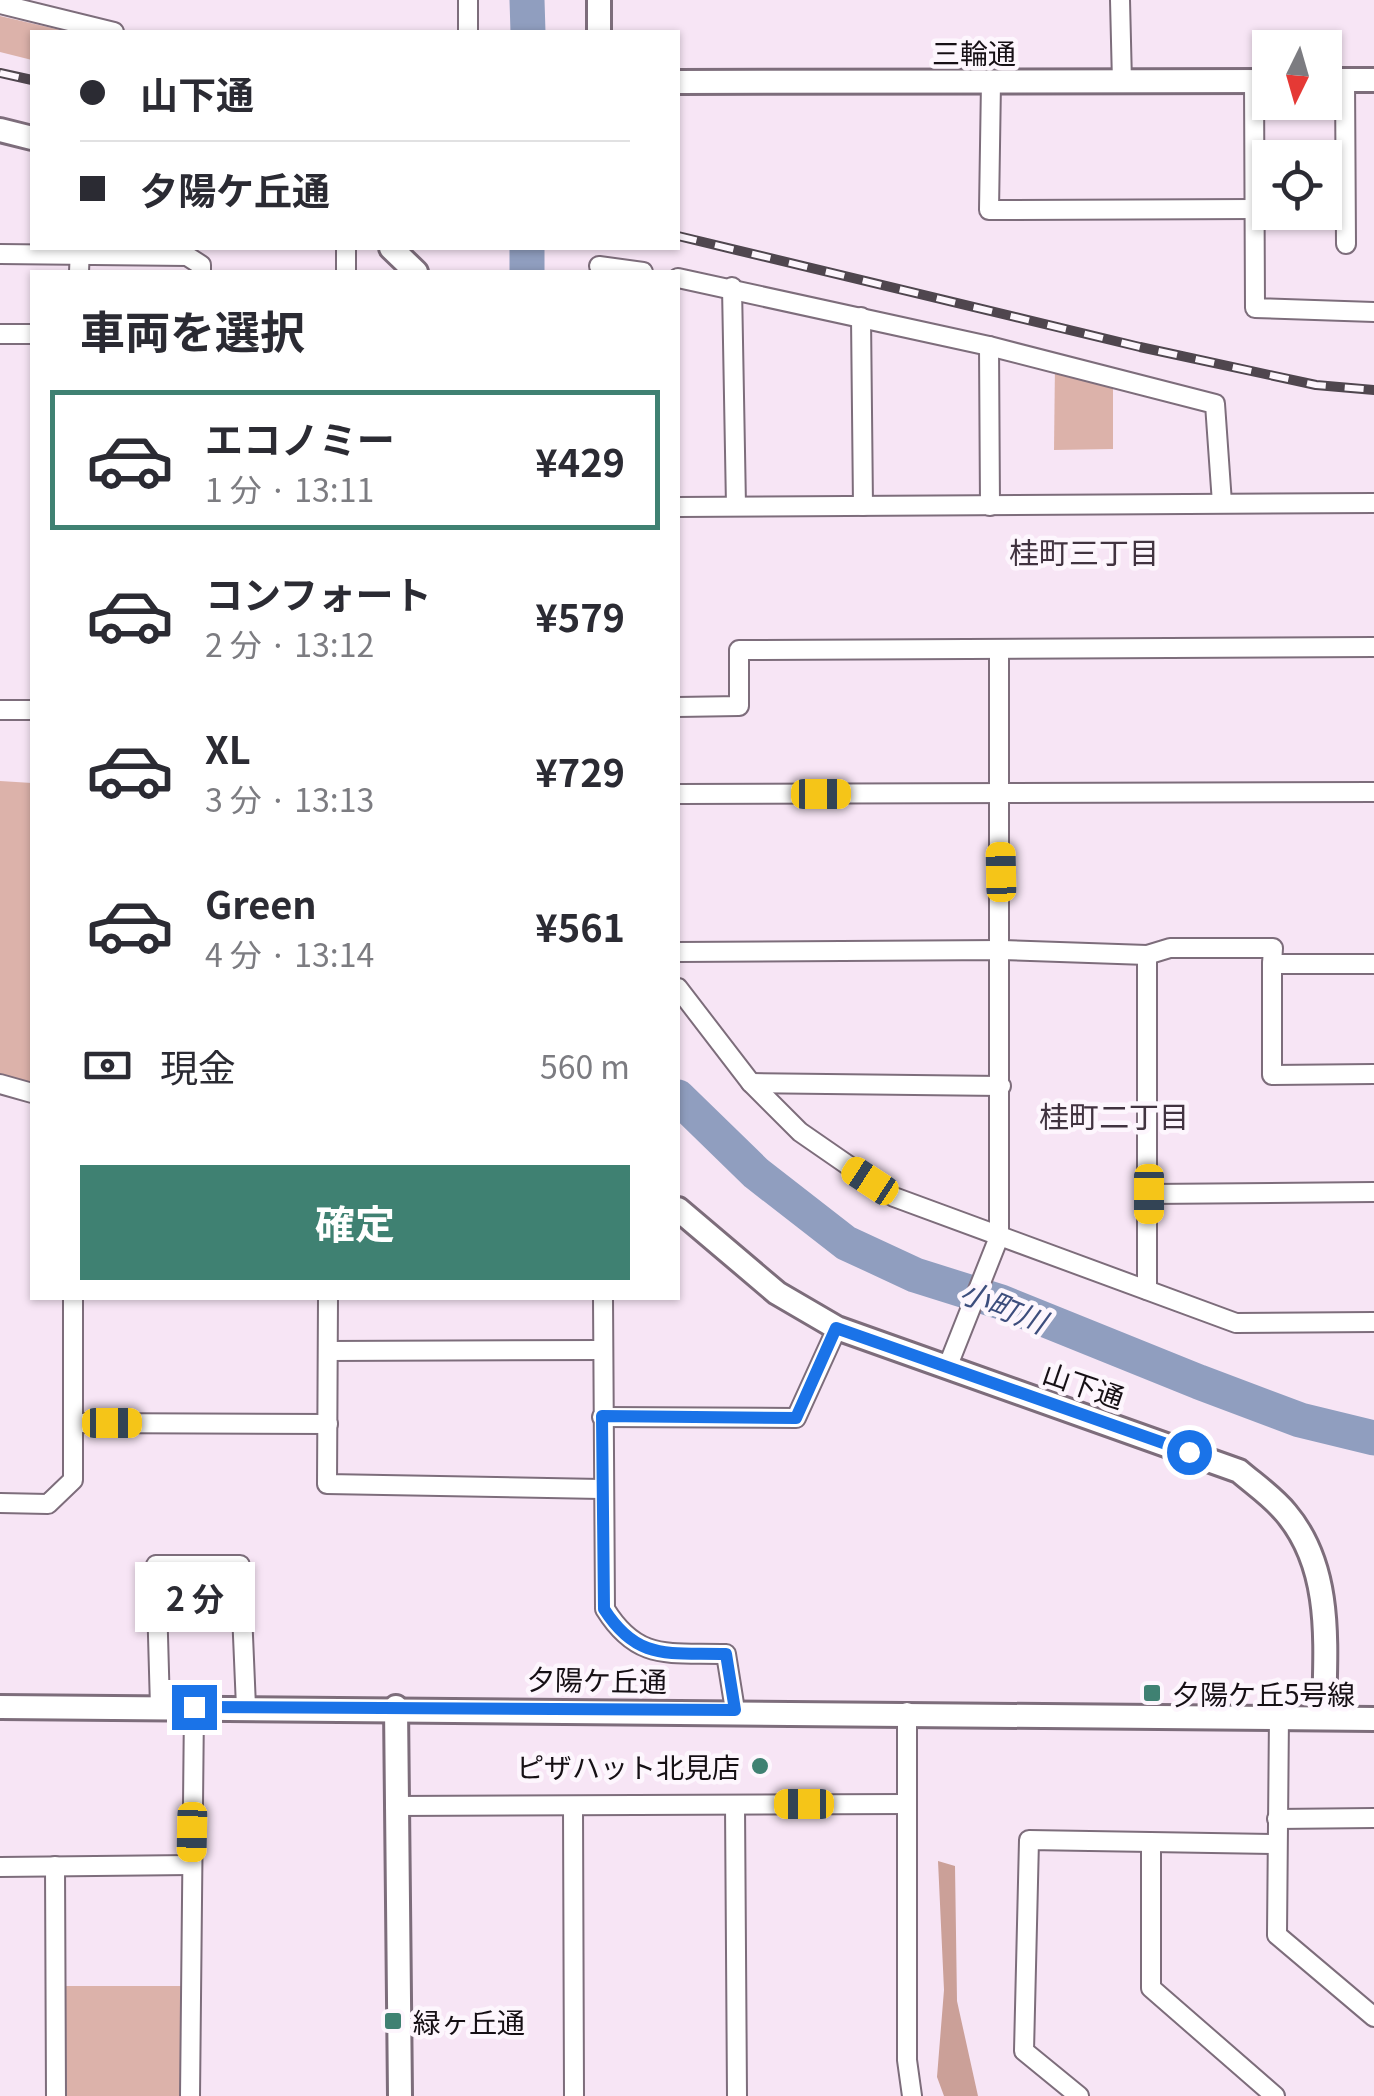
<!DOCTYPE html>
<html lang="ja">
<head>
<meta charset="utf-8">
<style>
  :root { --surface:#fff; --page:#f2f2f3; --text:#2b2b33; --muted:#7c7c81; --line:#e1e1e2; --accent:#3f8172 }
  body { margin:0; font-family:Georgia,"Noto Sans JP",serif; background:var(--page); color:var(--text); height:100vh; display:flex; flex-direction:column; font-size:38px; white-space:nowrap }
  * { box-sizing:border-box; margin:0 }
  p { font-size:32px; color:var(--muted) }
  .icon { flex:none; width:55px; height:55px; fill:none; stroke:currentColor; stroke-width:2; stroke-linecap:round; stroke-linejoin:round }
  .map { position:relative; flex:1; overflow:hidden }
  .side { position:absolute; left:30px; top:270px; width:650px; height:1030px; display:flex; flex-direction:column; background:var(--surface); border-radius:0px; box-shadow:0 2px 8px #0004 }
  .side>* { flex:none }
  .guide { position:absolute; left:30px; top:30px; width:650px; height:220px; border-radius:0px; box-shadow:0 2px 8px #0004; display:grid; align-content:center; height:220px; padding:0 50px; background:var(--surface) }
  .needle { width:65px; rotate:185deg }
  .buttons { position:absolute; left:1252px; top:30px; display:grid; gap:20px }
  .buttons a { display:grid; place-items:center; width:90px; height:90px; border-radius:0px; background:var(--surface); box-shadow:0 2px 8px #0004; font-size:50px }
  .end { position:absolute; width:45px; height:45px; margin:-22px; border:12px solid #1a73e8; background:#fff; box-shadow:0 0 0 5px #fff }
  .from { border-radius:50% }
  .bubble { position:absolute; height:70px; border-radius:0px; background:var(--surface); box-shadow:0 2px 8px #0004; font-size:32px; font-weight:700; line-height:70px; text-align:center }
  .car { position:absolute; width:30px; height:60px; margin:-30px -15px; border-radius:12px; box-shadow:0 0 8px 2px #0007; background:linear-gradient(#f5c518 24%,#345 0 40%,#f5c518 0 76%,#345 0 86%,#f5c518 0) }
  .guide b { display:flex; align-items:center; gap:35px; height:95px; font-size:38px }
  .guide b+b { border-top:2px solid var(--line) }
  .guide i { width:25px; height:25px; background:var(--text) }
  ul { padding:0; list-style:none }
  li { display:flex; align-items:center; gap:30px; height:140px; margin:0 20px 15px; padding:0 30px; border:5px solid transparent; border-radius:0px }
  li div { flex:1 }
  li b { display:block; font-size:38px }
  li em { font-style:normal; font-weight:700 }
  li.selected { border-color:var(--accent) }
  li>.icon { width:90px; height:90px; stroke-width:1.5 }
  h2 { padding:0 50px; font-size:45px; line-height:120px }
  .pay { display:flex; align-items:center; gap:25px; height:110px; padding:0 50px; font-size:38px }
  .pay p { margin-inline-start:auto }
  .action { display:flex; gap:20px; margin-top:auto; padding:20px 50px }
  .action a { flex:1; height:115px; border-radius:0px; background:var(--accent); color:#fff; font-size:40px; font-weight:700; line-height:115px; text-align:center }
  .map>svg:first-child { display:block }
  .green { fill:#dcb2aa }
  .forest { fill:#cba098 }
  .lines { fill:none; stroke-linecap:round; stroke-linejoin:round }
  .river { stroke:#909ebf; stroke-width:35 }
  .minor-casing { stroke:#7d6d7b; stroke-width:22 }
  .tertiary-casing { stroke:#7d6d7b; stroke-width:28 }
  .minor { stroke:#fff; stroke-width:18 }
  .tertiary { stroke:#fff; stroke-width:22 }
  .rail-casing { stroke:#4f464e; stroke-width:10 }
  .rail { stroke:#fdf6fd; stroke-width:6; stroke-dasharray:19; stroke-linecap:butt }
  .route { stroke:#1a73e8; stroke-width:12 }
  .poi-dot { fill:#3f8172; stroke:#fdf6fd; stroke-width:4 }
  .labels { text-anchor:middle; dominant-baseline:central; stroke-width:9; stroke-linejoin:round; paint-order:stroke }
  .street-label { font-size:28px; fill:#161015; stroke:#fdf6fd }
  .poi-label { font-size:28px; fill:#161015; stroke:#fdf6fd; text-anchor:start }
  .neighbourhood-label { font-size:30px; fill:#413340; stroke:#fdf6fd }
  .water-label { font-size:30px; font-style:italic; fill:#3d4e7d; stroke:#fdf6fd }
</style>
</head>
<body>
<div class="map">
<svg width="1374" height="2096" viewBox="0 0 1374 2096">
  <rect width="100%" height="100%" fill="#f7e5f5"/>
  <g class="green">
    <path d="M0,16l69,16h-37v28l-32,-8z"/>
    <path d="M1055,363l58,15v71l-59,1z"/>
    <path d="M0,781l32,2v310l-32,-9z"/>
    <path d="M55,1986h136l-1,110h-134z"/>
  </g>
  <path class="forest" d="M938,1861l17,5 2,135 21,95h-34l-7,-19 7,-87z"/>
  <g class="lines">
    <g class="river">
      <path d="M527,0l1,32"/>
      <path d="M527,272v-24"/>
      <path d="M678,1097l78,76 90,70 69,32 86,27 198,80 101,38 74,18"/>
    </g>
    <defs>
      <g id="minor">
        <path d="M468,0v32"/>
        <path d="M1120,0l2,82"/>
        <path d="M0,4l114,28"/>
        <path d="M1345,80l1,164"/>
        <path d="M1254,81l1,227 119,4"/>
        <path d="M991,82l-2,128 265,-1"/>
        <path d="M0,254l187,2 14,9v7"/>
        <path d="M599,266l44,6"/>
        <path d="M79,272l1,-24"/>
        <path d="M346,272v-24"/>
        <path d="M678,278l311,68 226,58 7,99"/>
        <path d="M732,287l4,219"/>
        <path d="M861,317l2,189"/>
        <path d="M0,334h32"/>
        <path d="M989,346l1,160"/>
        <path d="M678,507l696,-4"/>
        <path d="M678,707l61,-1v-56l635,-3"/>
        <path d="M0,710h32"/>
        <path d="M678,794l696,-2"/>
        <path d="M678,952l324,-2 145,5 23,-7h103l-1,16h102"/>
        <path d="M1147,955v335"/>
        <path d="M1272,964v111l102,-1"/>
        <path d="M678,988l73,95 49,49 94,65 342,126 138,-1"/>
        <path d="M751,1083l250,3"/>
        <path d="M0,1084l32,9"/>
        <path d="M1149,1194l225,-2"/>
        <path d="M328,1298l-1,186 274,5"/>
        <path d="M603,1298l2,311c33,53 64,43 121,45l9,56"/>
        <path d="M328,1351l275,-1"/>
        <path d="M947,1368l52,-131v-588"/>
        <path d="M602,1417l194,1 41,-90"/>
        <path d="M75,1423l253,1"/>
        <path d="M0,1503l48,1 25,-24v-182"/>
        <path d="M160,1707l-4,-142h84l6,142"/>
        <path d="M907,1712v348l5,36"/>
        <path d="M1279,1715l-2,220 97,82"/>
        <path d="M735,1805l2,291"/>
        <path d="M395,1806l512,-2"/>
        <path d="M573,1807l1,289"/>
        <path d="M1277,1819l97,-1"/>
        <path d="M1151,1843v145l124,108"/>
        <path d="M55,1866l1,230"/>
        <path d="M0,1867l191,-2"/>
        <path d="M190,2096l4,-389"/>
        <path d="M1079,2096l-55,-45 5,-211 248,4"/>
      </g>
      <g id="tertiary">
        <path d="M599,0v32"/>
        <path d="M1325,80h49"/>
        <path d="M678,82l592,-1"/>
        <path d="M0,130l32,8"/>
        <path d="M391,248l25,24"/>
        <path d="M678,1209l99,84 60,35 402,143c15,13 34,26 47,42 48,57 39,135 38,204"/>
        <path d="M0,1707l1374,12"/>
        <path d="M396,1707l4,389"/>
      </g>
    </defs>
    <use href="#minor" class="minor-casing"/>
    <use href="#tertiary" class="tertiary-casing"/>
    <use href="#minor" class="minor"/>
    <use href="#tertiary" class="tertiary"/>
    <defs>
      <g id="rail">
        <path d="M0,73l32,7"/>
        <path d="M678,236l462,111 176,38 58,5"/>
      </g>
    </defs>
    <use href="#rail" class="rail-casing"/>
    <use href="#rail" class="rail"/>
  </g>
  <g class="lines">
    <path class="route" d="M194,1707l541,3 -9,-56c-57,-2 -88,8 -122,-45l-2,-193 194,2 40,-90 353,124"/>
  </g>
  <g class="poi-dot">
    <rect x="1142" y="1683" width="20" height="20" rx="5"/>
    <circle cx="760" cy="1766" r="10"/>
    <rect x="383" y="2011" width="20" height="20" rx="5"/>
  </g>
  <g class="labels">
    <g class="street-label">
      <text x="974" y="52">三輪通</text>
      <text transform="translate(1084 1384) rotate(19)">山下通</text>
      <text transform="translate(597 1679) rotate(1)">夕陽ケ丘通</text>
    </g>
    <g class="poi-label">
      <text x="1172" y="1693">夕陽ケ丘5号線</text>
      <text x="740" y="1766" text-anchor="end">ピザハット北見店</text>
      <text x="413" y="2021">緑ヶ丘通</text>
    </g>
    <g class="neighbourhood-label">
      <text x="1084" y="551">桂町三丁目</text>
      <text x="1114" y="1115">桂町二丁目</text>
    </g>
    <g class="water-label">
      <text transform="translate(1004 1305) rotate(22)">小町川</text>
    </g>
  </g>
</svg>
<div class="buttons">
<a><svg class="needle" viewBox="-14 -14 28 28"><path d="M0-13l5 13h-10z" fill="#e53935"/><path d="M0 13l5-13h-10z" fill="#7c7c81"/></svg></a>
<a><svg class="icon" aria-label="locate" viewBox="0 0 24 24"><circle cx="12" cy="12" r="6"/><path d="M12 2v4M12 18v4M2 12h4M18 12h4"/></svg></a>
</div>
<i class="end from" style="left:1189px;top:1452px"></i>
<i class="end" style="left:194px;top:1707px"></i>
<div class="bubble" style="left:135px;top:1562px;width:120px">2 分</div>
<i class="car" style="left:821px;top:794px;rotate:90deg"></i>
<i class="car" style="left:1001px;top:872px;rotate:359deg"></i>
<i class="car" style="left:870px;top:1181px;rotate:303deg"></i>
<i class="car" style="left:1149px;top:1194px;rotate:180deg"></i>
<i class="car" style="left:112px;top:1423px;rotate:90deg"></i>
<i class="car" style="left:804px;top:1804px;rotate:270deg"></i>
<i class="car" style="left:192px;top:1832px;rotate:181deg"></i>
<div class="guide">
<b><i class="from"></i>山下通</b>
<b><i></i>夕陽ケ丘通</b>
</div>
<section class="side">
<h2>車両を選択</h2>
<ul>
<li class="selected"><svg class="icon" aria-label="car" viewBox="0 0 24 24"><path d="M5 17H2v-5l4-1 3-4h7l3 4 3 1v5h-3M9 17h6M6 11h13"/><circle cx="7" cy="17" r="2"/><circle cx="17" cy="17" r="2"/></svg><div><b>エコノミー</b><p>1 分 · 13:11</p></div><em>¥429</em></li>
<li><svg class="icon" aria-label="car" viewBox="0 0 24 24"><path d="M5 17H2v-5l4-1 3-4h7l3 4 3 1v5h-3M9 17h6M6 11h13"/><circle cx="7" cy="17" r="2"/><circle cx="17" cy="17" r="2"/></svg><div><b>コンフォート</b><p>2 分 · 13:12</p></div><em>¥579</em></li>
<li><svg class="icon" aria-label="car" viewBox="0 0 24 24"><path d="M5 17H2v-5l4-1 3-4h7l3 4 3 1v5h-3M9 17h6M6 11h13"/><circle cx="7" cy="17" r="2"/><circle cx="17" cy="17" r="2"/></svg><div><b>XL</b><p>3 分 · 13:13</p></div><em>¥729</em></li>
<li><svg class="icon" aria-label="car" viewBox="0 0 24 24"><path d="M5 17H2v-5l4-1 3-4h7l3 4 3 1v5h-3M9 17h6M6 11h13"/><circle cx="7" cy="17" r="2"/><circle cx="17" cy="17" r="2"/></svg><div><b>Green</b><p>4 分 · 13:14</p></div><em>¥561</em></li>
</ul>
<div class="pay"><svg class="icon" aria-label="cash" viewBox="0 0 24 24"><path d="M3 7h18v10H3z"/><circle cx="12" cy="12" r="2"/></svg>現金<p>560 m</p></div>
<div class="action"><a>確定</a></div>
</section>
</div>
</body>
</html>
